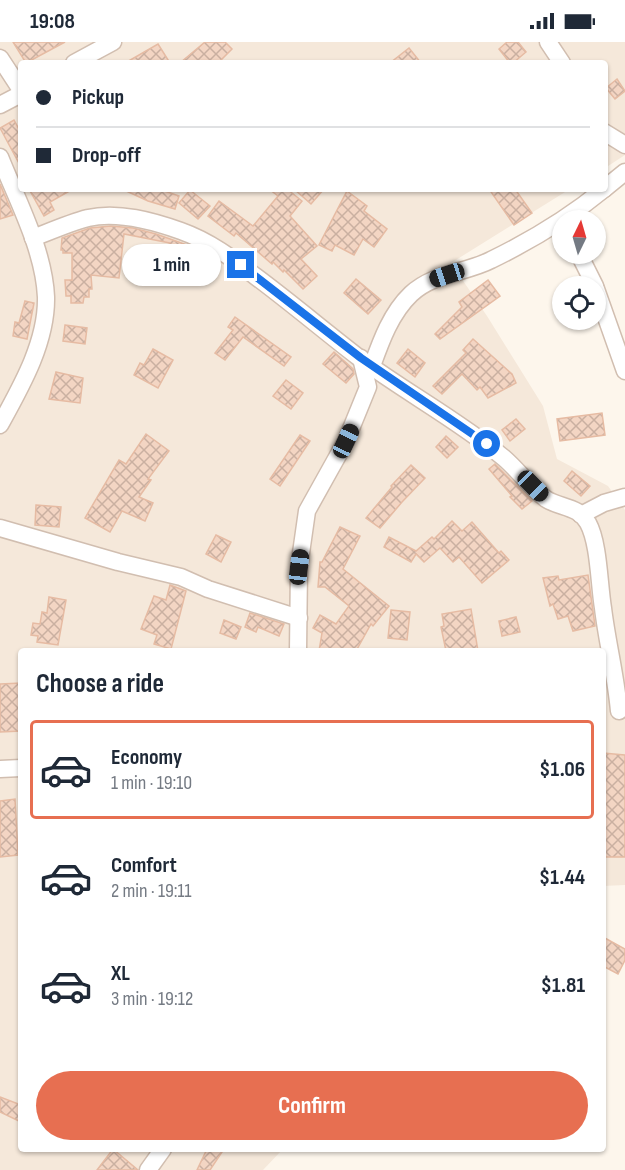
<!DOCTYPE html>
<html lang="en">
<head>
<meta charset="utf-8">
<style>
  :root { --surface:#fff; --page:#f2f2f3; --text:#1f2937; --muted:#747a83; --line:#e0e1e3; --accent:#e76f51 }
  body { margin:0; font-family:"Sofia Sans Condensed",sans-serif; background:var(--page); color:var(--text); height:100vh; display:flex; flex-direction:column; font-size:22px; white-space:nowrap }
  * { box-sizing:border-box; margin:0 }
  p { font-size:20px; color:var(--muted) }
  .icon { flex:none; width:33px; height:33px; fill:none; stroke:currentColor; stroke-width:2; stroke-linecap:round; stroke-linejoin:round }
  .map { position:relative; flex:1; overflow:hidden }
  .side { position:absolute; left:18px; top:606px; width:588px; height:504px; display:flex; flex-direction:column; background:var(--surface); border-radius:6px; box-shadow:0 2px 4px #0004 }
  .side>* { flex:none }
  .banner { position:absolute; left:18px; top:18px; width:590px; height:132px; border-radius:6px; box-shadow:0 2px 4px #0004; display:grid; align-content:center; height:132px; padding:0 18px; background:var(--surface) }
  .needle { width:39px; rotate:5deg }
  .buttons { position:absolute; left:552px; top:168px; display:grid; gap:12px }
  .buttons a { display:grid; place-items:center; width:54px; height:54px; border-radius:50%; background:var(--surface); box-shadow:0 2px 4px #0004; font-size:30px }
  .end { position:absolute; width:27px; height:27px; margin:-14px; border:8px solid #1a73e8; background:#fff; box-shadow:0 0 0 3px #fff }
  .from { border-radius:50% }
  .bubble { position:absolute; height:42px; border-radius:21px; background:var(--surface); box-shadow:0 2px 4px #0004; font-size:20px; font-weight:700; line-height:42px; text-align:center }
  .car { position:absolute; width:18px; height:36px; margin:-18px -9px; border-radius:8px; box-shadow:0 0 4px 2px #0007; background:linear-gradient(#222 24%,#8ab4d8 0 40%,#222 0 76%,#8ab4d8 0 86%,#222 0) }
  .banner b { display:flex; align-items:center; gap:21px; height:57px; font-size:22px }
  .banner b+b { border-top:2px solid var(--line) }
  .banner i { width:15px; height:15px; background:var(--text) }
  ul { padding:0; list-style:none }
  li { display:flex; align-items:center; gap:18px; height:99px; margin:0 12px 9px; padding:0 6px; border:3px solid transparent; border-radius:6px }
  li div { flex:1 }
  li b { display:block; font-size:22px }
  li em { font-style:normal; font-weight:700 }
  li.on { border-color:var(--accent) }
  li>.icon { width:54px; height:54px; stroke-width:1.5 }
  h2 { padding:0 18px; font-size:27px; line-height:72px }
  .primary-button { display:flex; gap:12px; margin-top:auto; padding:12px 18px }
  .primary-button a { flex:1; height:69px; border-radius:36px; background:var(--accent); color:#fff; font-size:24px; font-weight:700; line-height:69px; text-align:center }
  .status { display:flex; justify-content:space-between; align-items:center; height:42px; padding:0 30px; background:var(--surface); direction:ltr }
  .status svg { height:16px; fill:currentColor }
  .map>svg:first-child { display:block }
  .residential { fill:#f5e8da }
  .building { fill:url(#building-cross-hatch); stroke:#e6bba3; stroke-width:1.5 }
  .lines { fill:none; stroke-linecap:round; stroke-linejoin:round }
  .street-casing { stroke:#d1beb0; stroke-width:19 }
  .street { stroke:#fff; stroke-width:16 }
  .route { stroke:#1a73e8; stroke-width:8 }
</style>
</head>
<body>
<div class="status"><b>19:08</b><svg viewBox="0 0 49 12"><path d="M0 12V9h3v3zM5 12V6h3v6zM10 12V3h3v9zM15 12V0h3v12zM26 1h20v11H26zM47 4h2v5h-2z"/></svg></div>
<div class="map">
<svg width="625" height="1128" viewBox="0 0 625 1128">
  <defs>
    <pattern id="building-cross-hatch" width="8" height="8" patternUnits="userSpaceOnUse" patternTransform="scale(1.5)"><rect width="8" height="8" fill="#f3d5c3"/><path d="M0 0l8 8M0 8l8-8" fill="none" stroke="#cab0a1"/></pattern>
  </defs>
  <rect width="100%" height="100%" fill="#fdf6ec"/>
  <path class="residential" d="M0,0h625v113l-20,13 -1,-105h-583v126h549l-119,74 36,53 56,90 14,53 51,27 17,24v375l-22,1v-235h-582v498h262l-20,21h-263z"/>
  <g class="building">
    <path d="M13,0h52l-39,21z"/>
    <path d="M205,0h20l7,7 -14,14h-38z"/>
    <path d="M507,0h11l8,10 -13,11h-3l-11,-14z"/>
    <path d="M158,2l12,19h-45z"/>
    <path d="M409,6l12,15h-31z"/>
    <path d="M617,37l8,12 -10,8 -9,-11z"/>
    <path d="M14,78l7,13v34l-21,-39z"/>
    <path d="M0,142l13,31 -13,4z"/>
    <path d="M29,147h44l-23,13 4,8 -10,6z"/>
    <path d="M122,147h37l20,7 -4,13 -27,-8z"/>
    <path d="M269,147h18l15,12 -12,15 27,30 -16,13 16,17 -14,13 -19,-19 -1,2 -10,-10 -1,2 -36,-31 -2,3 -26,-20 11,-15 34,25 25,-30z"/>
    <path d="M294,147h30l-13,15z"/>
    <path d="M489,147h26l17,24 -18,12z"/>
    <path d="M190,148l20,16 -12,13 -19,-16z"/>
    <path d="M347,149l20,15 -3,5 23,18 -13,18 -11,-8 -9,16 -19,-10 -3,6 -13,-6z"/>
    <path d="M111,184l22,2 23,6 31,11 16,8 -7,11 -28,-18 2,-3 -46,-9 -5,44 -28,-3 1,14h-3v8h-5l-1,6h-12v-7h-5l-1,-16h7v-27h-9v-3h-2l1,-12 28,-10z"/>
    <path d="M356,237l25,21 -13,14 -24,-21z"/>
    <path d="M488,238l12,16 -60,43 -5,-5 27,-27 -3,-5z"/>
    <path d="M25,259l9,2 -7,36 -14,-3 2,-14 4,1z"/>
    <path d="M235,275l56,40 -7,9 -41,-29 -18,23 -10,-7 18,-23 -5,-3z"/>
    <path d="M65,283l22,3 -2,16 -22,-3z"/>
    <path d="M473,297l39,35 4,9 -28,15 -8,-11 -3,3 -15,-16 -20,20 -9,-8 33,-33 -3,-3z"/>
    <path d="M153,307l20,11 -15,28 -24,-13 6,-12 4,2z"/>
    <path d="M408,307l17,14 -10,14 -18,-14z"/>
    <path d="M334,310l19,17 1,5 -8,9 -23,-19z"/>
    <path d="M56,330l27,6 -3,25 -31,-4z"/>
    <path d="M286,338l17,13 -12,16 -18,-13z"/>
    <path d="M602,371l3,22 -45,6 -3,-22z"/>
    <path d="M516,377l9,10 -15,12 -8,-11z"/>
    <path d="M146,392l23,17 -21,28 3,1 -12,17 14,6 -8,18 -23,-10 -12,21 -25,-14 34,-58 7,4z"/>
    <path d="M300,393l10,6 -30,45 -10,-7z"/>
    <path d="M446,394l12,11 -11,11 -11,-11z"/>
    <path d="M495,422l37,37 -10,8 -12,-12 2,-1 -23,-27z"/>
    <path d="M411,423l14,13 -23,24 -22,26 -14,-10 26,-31 -1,-1z"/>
    <path d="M572,429l18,15 -9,10 -17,-15z"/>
    <path d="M36,463l25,2 -2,20 -24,-2z"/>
    <path d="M452,479l10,10 10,-9 27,31 2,-2 8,9 -27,23 -23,-26 -6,5 -13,-14 -16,14 -8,-8 -5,8 -27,-15 5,-10 27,14 16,-14 2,2z"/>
    <path d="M340,485l20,9 -17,33 46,37 -16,20 -2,-2 -15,27h-37l3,-18 -9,-5 7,-13 16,9 13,-18 -24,-19h-7l2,-25h2z"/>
    <path d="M216,493l15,7 -10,20 -15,-8z"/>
    <path d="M588,533l7,51 -22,5 -5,-15 -10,3 -5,-15 -3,2 -7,-28 15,-2 1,4z"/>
    <path d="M170,543l16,6 -15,58 -17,-5 3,-9 -16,-6 13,-33 12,4z"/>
    <path d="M49,555l17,3 -8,45 -21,-3 1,-6 -7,-1 2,-12 7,1 2,-12 5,1z"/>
    <path d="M471,567l7,42h-32l-5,-24 3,-1 -2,-12z"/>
    <path d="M391,568l19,2 -3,28 -19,-2z"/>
    <path d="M250,571l34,11 -5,12 -21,-9 -2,5 -11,-5z"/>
    <path d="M516,575l4,15 -18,4 -3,-15z"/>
    <path d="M224,578l17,7 -5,12 -16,-6z"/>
    <path d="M21,641v48l-21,1v-48z"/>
    <path d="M603,711l22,2v102h-22z"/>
    <path d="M15,757l3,56 -18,2v-56z"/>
    <path d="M603,895l22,12v11l-7,14 -15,-8z"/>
    <path d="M0,1055l21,8v17l-21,-10z"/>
    <path d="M113,1107l25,21h-41z"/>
    <path d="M207,1107h17l-14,21h-13z"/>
  </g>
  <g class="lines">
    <defs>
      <g id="street">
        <path d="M548,0l14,21"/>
        <path d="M0,16l21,32"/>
        <path d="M74,21l39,-21"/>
        <path d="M0,63l21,-11"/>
        <path d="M604,90l21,13"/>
        <path d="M0,115c17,43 44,93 46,140 1,45 -25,90 -46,128"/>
        <path d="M604,147l21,-17"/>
        <path d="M33,196c18,-7 36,-15 55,-20 30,-7 65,3 93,13 28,10 51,27 74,45 35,26 68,54 103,81 47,35 100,63 146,101 14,12 26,29 42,41 14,9 33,7 42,24 11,20 11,61 15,85 4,34 13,68 16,103"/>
        <path d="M579,212l16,32"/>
        <path d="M596,247l29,82"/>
        <path d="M372,324c9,-25 19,-53 39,-72 22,-21 55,-21 80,-34 39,-19 79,-43 113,-71"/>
        <path d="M581,473l23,-12 21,-6"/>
        <path d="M0,486l118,34 63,15 27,12 91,29"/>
        <path d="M298,609l1,-84 8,-56 39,-70 22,-54 -7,-29"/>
        <path d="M0,727l21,-1"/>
        <path d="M148,1128l15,-21"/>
      </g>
    </defs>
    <use href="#street" class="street-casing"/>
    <use href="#street" class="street"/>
  </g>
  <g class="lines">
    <path class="route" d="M241,223l120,93 126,86"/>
  </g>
</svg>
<div class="buttons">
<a><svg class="needle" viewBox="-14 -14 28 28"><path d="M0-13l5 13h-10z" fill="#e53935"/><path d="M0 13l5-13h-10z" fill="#747a83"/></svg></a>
<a><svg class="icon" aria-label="locate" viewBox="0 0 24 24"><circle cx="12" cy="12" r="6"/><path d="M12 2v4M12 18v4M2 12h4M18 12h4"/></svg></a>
</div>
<i class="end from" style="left:487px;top:402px"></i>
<i class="end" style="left:241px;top:223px"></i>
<div class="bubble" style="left:122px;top:202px;width:99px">1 min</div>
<i class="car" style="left:447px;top:233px;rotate:252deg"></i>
<i class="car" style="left:346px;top:399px;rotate:25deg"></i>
<i class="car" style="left:533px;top:444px;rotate:135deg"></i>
<i class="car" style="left:299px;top:525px;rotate:7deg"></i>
<div class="banner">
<b><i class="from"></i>Pickup</b>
<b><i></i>Drop-off</b>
</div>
<section class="side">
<h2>Choose a ride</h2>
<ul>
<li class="on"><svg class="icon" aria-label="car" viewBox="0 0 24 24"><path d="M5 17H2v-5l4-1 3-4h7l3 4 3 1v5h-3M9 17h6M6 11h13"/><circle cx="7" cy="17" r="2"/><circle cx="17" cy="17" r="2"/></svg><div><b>Economy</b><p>1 min · 19:10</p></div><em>$1.06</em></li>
<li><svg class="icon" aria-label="car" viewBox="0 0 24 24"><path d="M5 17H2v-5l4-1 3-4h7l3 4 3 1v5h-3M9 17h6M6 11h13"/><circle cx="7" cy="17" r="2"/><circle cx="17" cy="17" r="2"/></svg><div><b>Comfort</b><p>2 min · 19:11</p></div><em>$1.44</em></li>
<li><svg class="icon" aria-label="car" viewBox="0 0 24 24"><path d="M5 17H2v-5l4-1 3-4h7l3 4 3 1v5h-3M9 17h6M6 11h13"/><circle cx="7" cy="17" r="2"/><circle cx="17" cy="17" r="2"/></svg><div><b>XL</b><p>3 min · 19:12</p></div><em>$1.81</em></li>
</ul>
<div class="primary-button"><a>Confirm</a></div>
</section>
</div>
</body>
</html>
